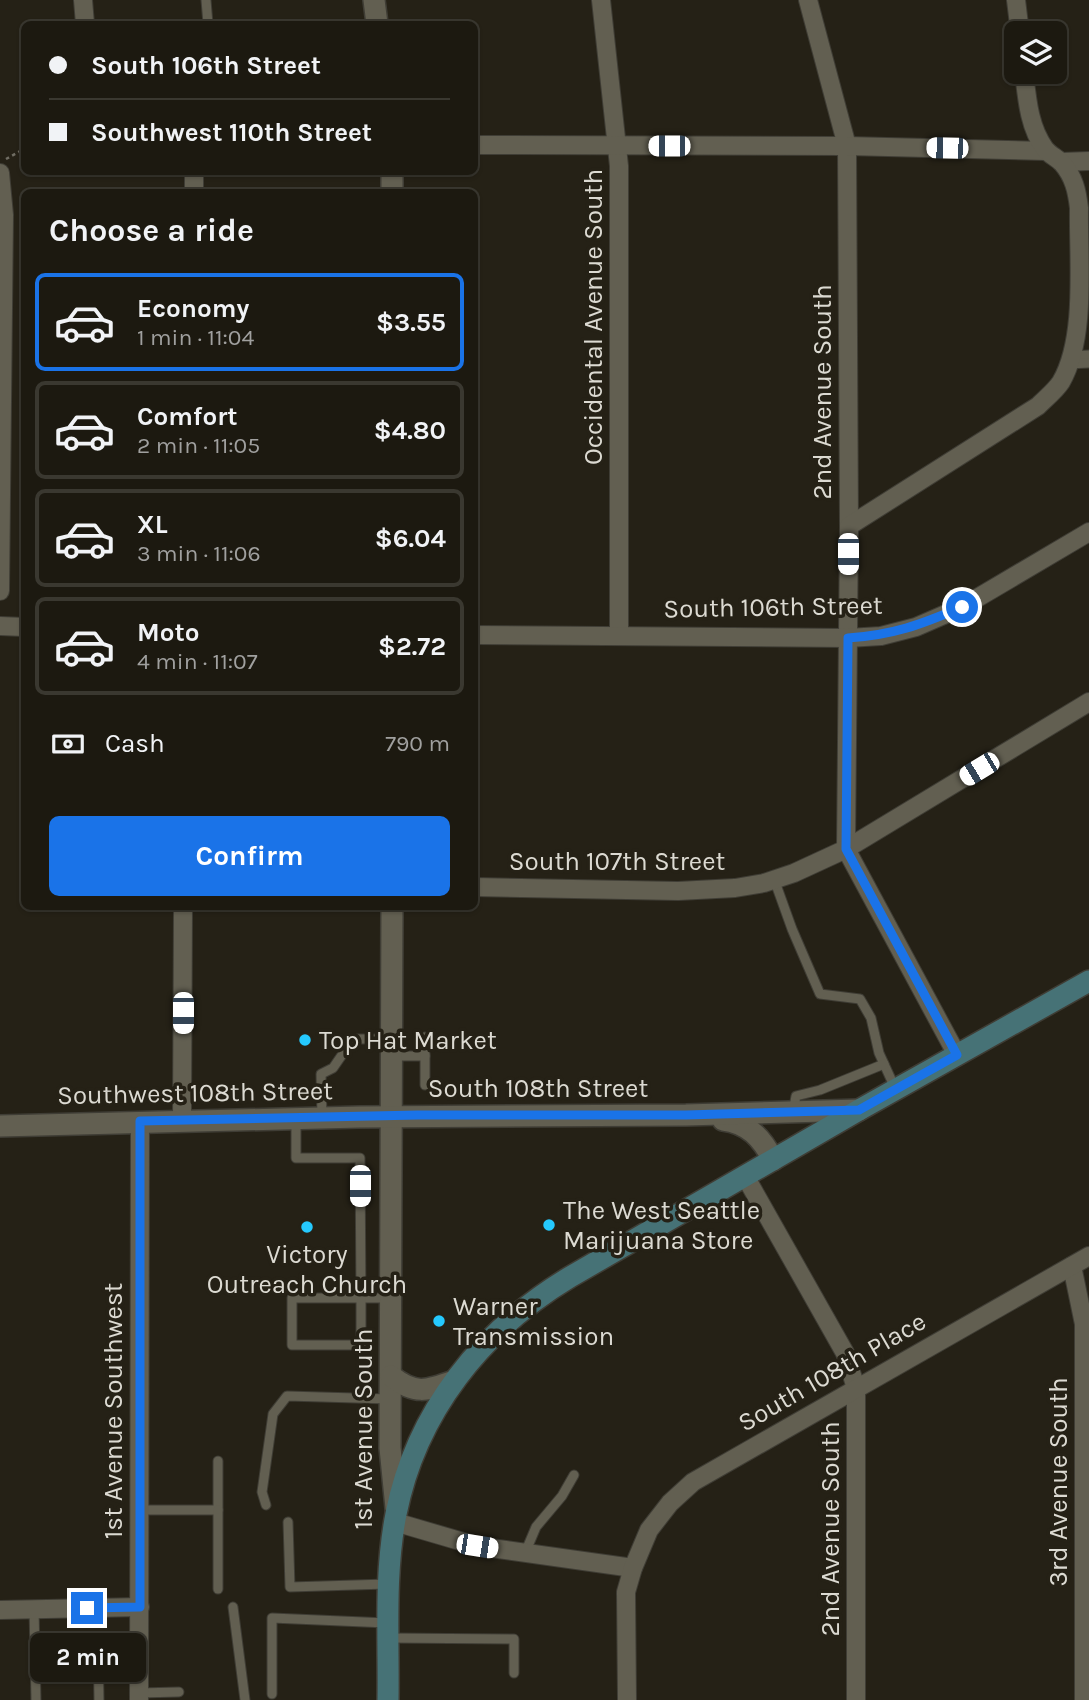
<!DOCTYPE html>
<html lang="en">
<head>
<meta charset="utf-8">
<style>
  :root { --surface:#1c1910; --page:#29261e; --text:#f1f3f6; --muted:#a0a09f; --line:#3a3830; --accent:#1a73e8 }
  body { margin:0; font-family:Karla,sans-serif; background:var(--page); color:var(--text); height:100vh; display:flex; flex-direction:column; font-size:26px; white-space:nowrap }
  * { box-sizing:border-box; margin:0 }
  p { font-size:23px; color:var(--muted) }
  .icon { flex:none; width:38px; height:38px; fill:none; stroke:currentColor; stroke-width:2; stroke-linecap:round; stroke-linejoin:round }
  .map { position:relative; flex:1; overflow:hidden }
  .drawer { position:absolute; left:21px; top:189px; width:457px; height:721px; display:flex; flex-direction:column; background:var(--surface); border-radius:10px; box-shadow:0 2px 5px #0004,0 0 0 2px var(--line) }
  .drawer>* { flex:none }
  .hud { position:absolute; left:21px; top:21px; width:457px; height:154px; border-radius:10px; box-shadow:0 2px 5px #0004,0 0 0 2px var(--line); display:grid; align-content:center; height:154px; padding:0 28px; background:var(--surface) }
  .controls { position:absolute; left:1004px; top:21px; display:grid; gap:14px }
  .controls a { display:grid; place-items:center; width:63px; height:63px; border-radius:10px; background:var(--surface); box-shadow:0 2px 5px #0004,0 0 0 2px var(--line); font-size:35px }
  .end { position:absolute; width:32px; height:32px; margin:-16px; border:9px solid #1a73e8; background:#fff; box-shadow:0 0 0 4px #fff }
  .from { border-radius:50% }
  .bubble { position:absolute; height:49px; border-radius:10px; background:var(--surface); box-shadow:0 2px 5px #0004,0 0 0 2px var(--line); font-size:23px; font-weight:700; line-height:49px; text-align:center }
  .car { position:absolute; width:21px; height:42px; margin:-21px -10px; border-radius:9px; box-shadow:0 0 5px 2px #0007; background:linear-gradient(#fff 24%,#345 0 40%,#fff 0 76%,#345 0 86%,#fff 0) }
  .hud b { display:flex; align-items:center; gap:24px; height:66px; font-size:26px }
  .hud b+b { border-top:2px solid var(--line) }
  .hud i { width:18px; height:18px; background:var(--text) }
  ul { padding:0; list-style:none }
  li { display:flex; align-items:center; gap:21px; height:98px; margin:0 14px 10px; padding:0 14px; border:4px solid var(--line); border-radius:10px }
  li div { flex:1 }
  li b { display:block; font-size:26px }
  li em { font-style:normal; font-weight:700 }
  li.on { border-color:var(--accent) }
  li>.icon { width:63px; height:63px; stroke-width:1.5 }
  h2 { padding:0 28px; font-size:32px; line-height:84px }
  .pay { display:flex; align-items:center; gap:18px; height:77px; padding:0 28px; font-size:26px }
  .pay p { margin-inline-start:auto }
  .button { display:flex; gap:14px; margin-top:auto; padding:14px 28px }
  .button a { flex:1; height:80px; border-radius:10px; background:var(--accent); color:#fff; font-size:28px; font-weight:700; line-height:80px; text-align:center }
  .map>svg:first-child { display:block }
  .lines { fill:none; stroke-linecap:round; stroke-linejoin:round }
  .service-casing { stroke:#3f3d35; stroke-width:11 }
  .minor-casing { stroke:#3f3d35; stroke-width:20 }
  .tertiary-casing { stroke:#3f3d35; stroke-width:24 }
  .secondary-casing { stroke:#3f3d35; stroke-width:24 }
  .path { stroke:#706d63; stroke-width:2.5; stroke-dasharray:3.5 3.5; stroke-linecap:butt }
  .service { stroke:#625f51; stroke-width:9 }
  .minor { stroke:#625f51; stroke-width:18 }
  .tertiary { stroke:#625f51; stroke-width:21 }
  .secondary { stroke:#467276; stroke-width:21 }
  .route { stroke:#1a73e8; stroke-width:9 }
  .poi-dot { fill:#25c9fe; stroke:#252116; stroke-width:2.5 }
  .labels { text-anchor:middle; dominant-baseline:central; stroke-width:7; stroke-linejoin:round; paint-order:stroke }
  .street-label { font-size:26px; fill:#dcdad2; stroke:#252116 }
  .poi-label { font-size:26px; fill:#dcdad2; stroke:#252116; text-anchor:start }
</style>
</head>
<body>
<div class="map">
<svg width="1089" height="1700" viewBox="0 0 1089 1700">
  <rect width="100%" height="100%" fill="#252116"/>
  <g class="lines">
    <defs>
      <g id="service">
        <path d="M206,0l2,24"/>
        <path d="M1071,356l18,-1"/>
        <path d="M1068,364l21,-1"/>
        <path d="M774,879l18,50 28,65 40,5 11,19 8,35 16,35"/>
        <path d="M393,1056h32"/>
        <path d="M425,1085v-48"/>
        <path d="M793,1112l3,-16 24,-6 64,-26"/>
        <path d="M322,1117l-1,-43 12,-6 20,-29h38"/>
        <path d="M296,1118v40h64l1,140h28"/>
        <rect x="292" y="1298" width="69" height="47"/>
        <path d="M266,1505l-4,-13 11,-78 14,-18 102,3"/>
        <path d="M140,1510h78v-49"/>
        <path d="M218,1510v79"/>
        <path d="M288,1522l2,65 97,-3"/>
        <path d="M525,1553l11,-26 26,-31 12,-21"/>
        <path d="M233,1607l12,93"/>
        <path d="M34,1609l2,91"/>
        <path d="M389,1638l125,1v34"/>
        <path d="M35,1643l63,-1 1,58"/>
        <path d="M139,1693l40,-1"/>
        <path d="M272,1694v-76l115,5"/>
      </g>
      <g id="minor">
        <path d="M83,0l2,24"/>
        <path d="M601,0l18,166v469"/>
        <path d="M808,0l39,146 2,380 -3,323 111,206"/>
        <path d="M1016,0l4,33"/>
        <path d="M474,145l373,1 199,5"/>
        <path d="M1061,162l28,-1"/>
        <path d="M0,173l4,42 -4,376"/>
        <path d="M194,192v-20"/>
        <path d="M849,526l189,-120c8,-8 17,-15 23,-24 26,-45 17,-123 18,-174 -2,-17 -5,-31 -17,-45 -5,-5 -12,-8 -17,-14 -16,-22 -18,-50 -21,-77"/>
        <path d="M0,626l24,1"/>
        <path d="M474,635l374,3 33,-2 35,-9 46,-20 127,-75"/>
        <path d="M474,887l204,4 57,-3 29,-5 30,-10 52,-24 243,-147"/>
        <path d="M182,1120l1,-214"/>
        <path d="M745,1176l100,177 11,35v312"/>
        <path d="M1072,1266l12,58v376"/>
        <path d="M395,1522l82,24 156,22"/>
        <path d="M0,1610l140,-3"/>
        <path d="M139,1700l1,-579"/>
        <path d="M627,1700l-1,-108 7,-24 16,-38 21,-27 23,-21 396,-226"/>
      </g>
      <g id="tertiary">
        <path d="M374,0l3,24"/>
        <path d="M392,172v20"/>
        <path d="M392,906l-2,542 6,60"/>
        <path d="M723,1120c25,3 39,18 50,40"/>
        <path d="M0,1126l359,-9 327,-2 173,-5"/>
        <path d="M391,1376c24,19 35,15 63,5"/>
      </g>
      <path id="secondary" d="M388,1700c1,-61 -4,-125 8,-186 20,-102 86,-184 174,-237l289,-167 230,-129"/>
    </defs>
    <use href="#service" class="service-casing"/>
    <use href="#minor" class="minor-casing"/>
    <use href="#tertiary" class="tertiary-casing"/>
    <use href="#secondary" class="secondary-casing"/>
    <path class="path" d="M6,159l18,-10"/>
    <use href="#service" class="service"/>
    <use href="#minor" class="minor"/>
    <use href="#tertiary" class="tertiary"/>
    <use href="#secondary" class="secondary"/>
  </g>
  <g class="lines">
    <path class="route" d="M87,1608l53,-1v-486l278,-6h268l173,-5 98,-55 -111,-206 2,-211c45,-3 72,-13 114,-31"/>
  </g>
  <g class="poi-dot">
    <circle cx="305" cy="1040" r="7"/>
    <circle cx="549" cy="1225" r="7"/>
    <circle cx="307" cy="1227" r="7"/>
    <circle cx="439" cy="1321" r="7"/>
  </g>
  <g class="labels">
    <g class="street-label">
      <text transform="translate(593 317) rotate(-90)">Occidental Avenue South</text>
      <text transform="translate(822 392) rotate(-90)">2nd Avenue South</text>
      <text transform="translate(773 607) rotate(-1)">South 106th Street</text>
      <text x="617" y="861">South 107th Street</text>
      <text x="538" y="1088">South 108th Street</text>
      <text transform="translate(195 1093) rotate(-1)">Southwest 108th Street</text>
      <text transform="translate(832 1372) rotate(-30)">South 108th Place</text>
      <text transform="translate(113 1411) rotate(-90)">1st Avenue Southwest</text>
      <text transform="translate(363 1429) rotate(-90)">1st Avenue South</text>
      <text transform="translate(1058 1482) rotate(-90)">3rd Avenue South</text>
      <text transform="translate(830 1529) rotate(-90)">2nd Avenue South</text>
    </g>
    <g class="poi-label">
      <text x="319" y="1040">Top Hat Market</text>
      <text x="563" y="1210">The West Seattle<tspan x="563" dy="30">Marijuana Store</tspan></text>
      <text x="307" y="1254" text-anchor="middle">Victory<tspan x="307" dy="30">Outreach Church</tspan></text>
      <text x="453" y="1306">Warner<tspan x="453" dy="30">Transmission</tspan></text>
    </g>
  </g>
</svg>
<div class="controls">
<a><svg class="icon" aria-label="layers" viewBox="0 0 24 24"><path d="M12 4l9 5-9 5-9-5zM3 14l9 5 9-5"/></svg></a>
</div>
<i class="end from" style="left:962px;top:607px"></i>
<i class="end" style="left:87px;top:1608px"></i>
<div class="bubble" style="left:30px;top:1633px;width:116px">2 min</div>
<i class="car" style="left:669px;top:146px;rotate:270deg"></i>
<i class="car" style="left:947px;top:148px;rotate:271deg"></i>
<i class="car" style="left:848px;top:554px;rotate:180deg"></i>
<i class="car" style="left:979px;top:769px;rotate:239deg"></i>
<i class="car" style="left:183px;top:1013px;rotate:180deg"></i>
<i class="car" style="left:360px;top:1186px;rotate:180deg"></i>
<i class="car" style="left:477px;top:1546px;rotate:99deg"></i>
<div class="hud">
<b><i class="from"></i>South 106th Street</b>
<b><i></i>Southwest 110th Street</b>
</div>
<section class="drawer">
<h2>Choose a ride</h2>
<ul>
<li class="on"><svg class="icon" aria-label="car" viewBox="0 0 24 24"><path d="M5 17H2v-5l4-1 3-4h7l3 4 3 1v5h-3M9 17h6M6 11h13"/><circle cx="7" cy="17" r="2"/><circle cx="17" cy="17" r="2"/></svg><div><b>Economy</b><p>1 min · 11:04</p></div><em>$3.55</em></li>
<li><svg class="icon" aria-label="car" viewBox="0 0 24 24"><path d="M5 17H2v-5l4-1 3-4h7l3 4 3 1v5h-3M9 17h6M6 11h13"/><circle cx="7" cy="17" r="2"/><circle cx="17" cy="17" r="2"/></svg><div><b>Comfort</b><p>2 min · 11:05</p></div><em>$4.80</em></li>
<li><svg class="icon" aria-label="car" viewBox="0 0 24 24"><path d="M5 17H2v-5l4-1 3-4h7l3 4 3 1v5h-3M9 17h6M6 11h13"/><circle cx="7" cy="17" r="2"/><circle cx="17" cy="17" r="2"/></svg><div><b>XL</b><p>3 min · 11:06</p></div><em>$6.04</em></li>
<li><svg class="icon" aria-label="car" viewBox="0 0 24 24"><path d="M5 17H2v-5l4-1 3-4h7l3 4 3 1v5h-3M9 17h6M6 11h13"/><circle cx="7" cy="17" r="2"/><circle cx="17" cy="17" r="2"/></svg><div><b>Moto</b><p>4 min · 11:07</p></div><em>$2.72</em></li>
</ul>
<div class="pay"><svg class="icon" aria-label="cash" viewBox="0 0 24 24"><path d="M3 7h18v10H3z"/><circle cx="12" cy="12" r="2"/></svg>Cash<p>790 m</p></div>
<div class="button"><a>Confirm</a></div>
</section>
</div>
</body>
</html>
